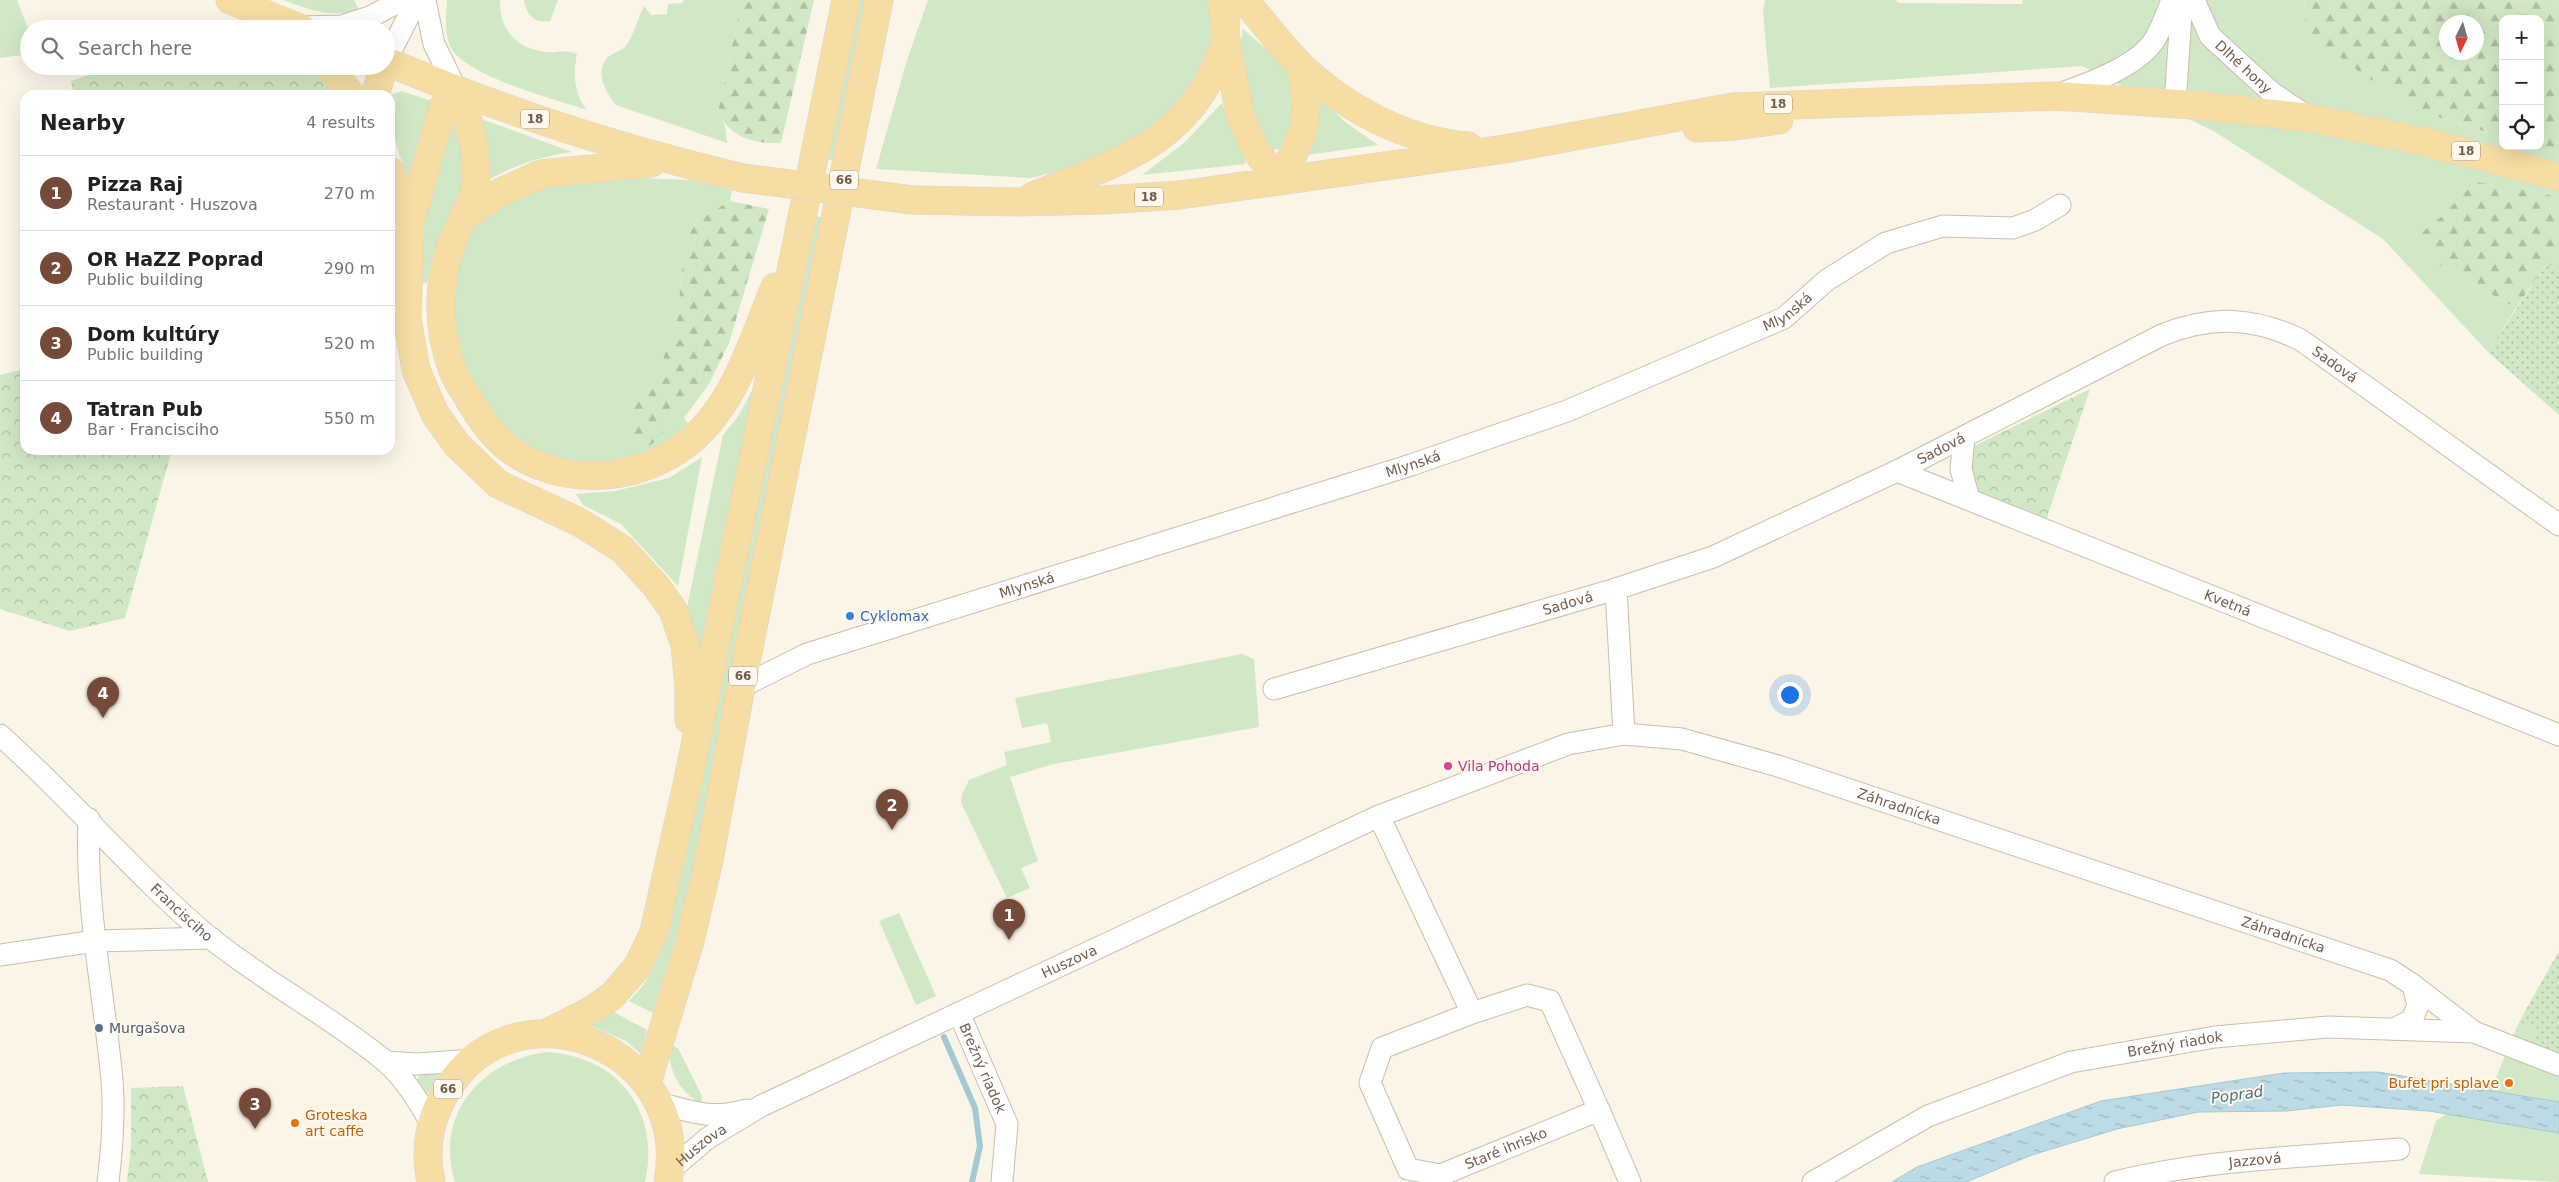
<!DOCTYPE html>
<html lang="en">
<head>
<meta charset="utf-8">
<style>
  body { margin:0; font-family:"DejaVu Sans",sans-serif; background:#f2f2f2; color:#202124 }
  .controls { position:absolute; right:15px; top:15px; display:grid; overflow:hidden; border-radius:10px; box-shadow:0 5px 20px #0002 }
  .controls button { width:45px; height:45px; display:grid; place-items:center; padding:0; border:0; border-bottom:1px solid #e0e0e0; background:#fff; color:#202124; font:25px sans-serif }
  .compass { position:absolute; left:2439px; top:15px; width:45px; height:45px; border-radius:50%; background:#fff; box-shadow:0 5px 20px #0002; rotate:185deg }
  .you { position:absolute; left:1789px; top:694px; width:18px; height:18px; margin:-12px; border:4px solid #fff; border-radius:50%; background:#1a73e8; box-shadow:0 0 0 8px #1a73e833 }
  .badge { display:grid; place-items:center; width:32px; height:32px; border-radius:50%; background:#754a39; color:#fff; font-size:16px; font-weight:700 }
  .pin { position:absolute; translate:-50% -41px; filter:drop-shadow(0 1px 2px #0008) }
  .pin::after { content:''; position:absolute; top:26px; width:18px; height:15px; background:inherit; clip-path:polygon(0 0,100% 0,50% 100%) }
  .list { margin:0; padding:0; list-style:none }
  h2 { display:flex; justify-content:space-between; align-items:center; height:65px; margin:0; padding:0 20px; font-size:21px }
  h2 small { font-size:16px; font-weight:400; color:#757577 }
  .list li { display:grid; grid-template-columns:32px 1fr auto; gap:15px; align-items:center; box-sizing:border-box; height:75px; padding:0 20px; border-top:1px solid #e0e0e0 }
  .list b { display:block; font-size:19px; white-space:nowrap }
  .list p { margin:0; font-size:16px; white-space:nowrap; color:#757577 }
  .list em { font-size:16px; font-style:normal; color:#757577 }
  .icon { flex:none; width:28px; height:28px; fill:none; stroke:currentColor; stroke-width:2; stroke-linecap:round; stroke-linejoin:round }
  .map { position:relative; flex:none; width:2559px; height:1182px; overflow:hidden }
  .search { position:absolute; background:#fff; box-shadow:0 5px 20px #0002; left:20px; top:20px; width:375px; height:55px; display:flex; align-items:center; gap:12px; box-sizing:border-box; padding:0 18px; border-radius:28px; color:#757577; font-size:19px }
  .panel { position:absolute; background:#fff; box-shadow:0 5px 20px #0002; left:20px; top:90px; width:375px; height:365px; border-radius:15px }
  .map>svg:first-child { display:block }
  .grass { fill:#d1e8c6 }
  .forest { fill:url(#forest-firs); fill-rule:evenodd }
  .park { fill:url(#park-crowns) }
  .garden { fill:url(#garden-dots) }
  .water { fill:url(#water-ripples); stroke:#a3c9d5 }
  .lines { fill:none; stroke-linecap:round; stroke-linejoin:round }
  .stream { stroke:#a3c9d5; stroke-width:6 }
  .street-casing { stroke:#ccbdad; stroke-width:23 }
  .primary-casing { stroke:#dbd5d1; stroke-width:29 }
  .street { stroke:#fff; stroke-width:21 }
  .primary { stroke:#f5dda3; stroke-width:28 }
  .primary-bridge-casing { stroke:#dbd5d1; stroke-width:29; stroke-linecap:butt }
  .primary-bridge { stroke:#f5dda3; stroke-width:28 }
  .shop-dot { fill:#3f7fe0; stroke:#fef8ed; stroke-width:2 }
  .hotel-dot { fill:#d1479c; stroke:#fef8ed; stroke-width:2 }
  .service-dot { fill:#5c6f8a; stroke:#fef8ed; stroke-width:2 }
  .food-dot { fill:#e8710a; stroke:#fef8ed; stroke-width:2 }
  .labels { text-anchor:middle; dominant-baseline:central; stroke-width:4; stroke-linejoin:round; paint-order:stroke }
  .shield { fill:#fef8ed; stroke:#9d8c7d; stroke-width:1 }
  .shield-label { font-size:12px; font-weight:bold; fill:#735d4d }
  .street-label { font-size:14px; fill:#735d4d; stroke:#fef8ed }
  .shop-label { font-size:14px; fill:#366cbe; stroke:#fef8ed; text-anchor:start }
  .hotel-label { font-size:14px; fill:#b23c85; stroke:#fef8ed; text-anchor:start }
  .service-label { font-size:14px; fill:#4e5e75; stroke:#fef8ed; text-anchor:start }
  .food-label { font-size:14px; fill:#c56008; stroke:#fef8ed; text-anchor:end }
  .water-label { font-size:15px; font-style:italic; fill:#477685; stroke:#fef8ed }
</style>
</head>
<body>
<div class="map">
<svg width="2559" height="1182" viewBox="0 0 2559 1182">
  <defs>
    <pattern id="forest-firs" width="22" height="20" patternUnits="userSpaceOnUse" patternTransform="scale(1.25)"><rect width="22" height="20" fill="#d1e8c6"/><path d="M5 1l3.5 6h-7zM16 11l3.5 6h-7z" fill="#aebfa3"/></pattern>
    <pattern id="park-crowns" width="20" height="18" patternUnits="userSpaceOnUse" patternTransform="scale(1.25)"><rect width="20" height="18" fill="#d1e8c6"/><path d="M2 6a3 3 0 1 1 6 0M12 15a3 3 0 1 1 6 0" fill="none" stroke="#aebfa3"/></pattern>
    <pattern id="garden-dots" width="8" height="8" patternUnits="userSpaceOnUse" patternTransform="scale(1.25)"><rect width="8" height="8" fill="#d1e8c6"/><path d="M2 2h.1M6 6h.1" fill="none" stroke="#aebfa3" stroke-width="1.8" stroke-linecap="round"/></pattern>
    <pattern id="water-ripples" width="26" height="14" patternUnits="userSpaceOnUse" patternTransform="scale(1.25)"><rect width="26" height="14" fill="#bcdbe4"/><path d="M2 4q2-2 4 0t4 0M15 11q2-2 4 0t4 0" fill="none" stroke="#9db5bb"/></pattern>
  </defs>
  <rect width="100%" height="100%" fill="#fbf5e7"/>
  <path class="grass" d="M 0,0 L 17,0 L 29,31 L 29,54 L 0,58 Z
    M 283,0 L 354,0 L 359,10 C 332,18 309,10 283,0 Z
    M 447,0 L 500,0 C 499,30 517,49 546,52 C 558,53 566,49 577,54 C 573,74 574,94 587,110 C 556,100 462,75 450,46 C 444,32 446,14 447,0 Z
    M 524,0 L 558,0 L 550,21 C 534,24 526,14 524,0 Z
    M 684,0 L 742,0 L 718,112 L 725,126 L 727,143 L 616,105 C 606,93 595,74 606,59 C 611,53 621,51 626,46 C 634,35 638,18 644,6 L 651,15 L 667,14 L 668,4 L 682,3 Z
    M 856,0 L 868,0 L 836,161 L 824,159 Z
    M 928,0 L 1209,0 L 1212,29 L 1210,64 L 1160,125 L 1078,167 L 1030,178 L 876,169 L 907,60 Z
    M 1765,0 L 1896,0 L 1898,3 L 2022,4 L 2023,0 L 2304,0 L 2306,30 L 2431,115 L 2503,137 L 2503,146 L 2534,146 L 2559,153 L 2559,198 L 2531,190 L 2442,216 L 2419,236 L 2436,263 L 2516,308 L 2488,352 L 2383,239 L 2215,132 L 2082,66 L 1770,88 L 1763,13 Z
    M 1243,29 L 1284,64 L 1296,88 L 1287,148 L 1267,151 L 1256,136 L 1239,51 Z
    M 402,91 L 432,101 L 409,184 L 390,125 L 390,95 Z
    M 1316,94 L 1344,121 L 1378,145 L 1307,155 Z
    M 1222,103 L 1246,164 L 1142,175 L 1184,143 Z
    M 452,115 L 459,129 L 467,174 L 433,255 L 427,283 L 421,283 L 425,216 Z
    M 479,118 L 572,152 C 539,157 518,164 488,180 Z
    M 611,177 L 694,180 L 732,190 L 730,201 L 697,221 L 685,242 L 677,320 L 658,373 L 634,407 L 661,438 L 674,406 L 709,384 L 684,418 L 690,426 C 600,503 485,455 459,343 C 453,313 451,282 462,254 C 467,240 475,221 486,212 C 491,207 551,180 558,178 C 574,175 594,177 611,177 Z
    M 814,216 L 824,218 L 687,903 L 653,1013 L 629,1001 C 648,983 657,962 666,938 Z
    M 756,384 L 699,671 L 686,612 L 723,435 L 737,418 Z
    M 702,457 L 678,586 L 621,524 L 583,505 L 576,494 L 615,491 L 669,478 Z
    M 1242,654 L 1254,659 L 1259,727 L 1054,764 L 1010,777 L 1038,861 L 1021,868 L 1030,888 L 1007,898 L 961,803 L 962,794 L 969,780 L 1007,765 L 1004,752 L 1051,742 L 1047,723 L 1022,728 L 1015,698 Z
    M 899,913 L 936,996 L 916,1005 L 879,921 Z
    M 614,1012 L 647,1030 L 641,1054 L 626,1041 L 589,1025 Z
    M 2519,1022 L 2540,1031 L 2559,1057 L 2559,1182 L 2419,1174 L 2436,1121 L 2495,1080 Z
    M 669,1044 L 678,1048 L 702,1096 L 701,1104 C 678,1090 668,1070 669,1044 Z
    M 546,1052 C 618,1056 661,1111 645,1182 L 455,1182 C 434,1115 481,1061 546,1052 Z
    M 444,1067 L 426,1096 L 416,1082 L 423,1069 Z"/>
  <path class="forest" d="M 742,0 L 814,0 L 781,143 C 755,144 730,138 718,112 Z
    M 2304,0 L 2559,0 L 2559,153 L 2534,146 L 2540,146 L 2540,19 L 2503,19 L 2503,137 L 2431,115 L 2362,74 L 2306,30 ZM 2476,22 L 2476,52 L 2446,52 L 2446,22 Z
    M 2475,182 L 2531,190 L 2559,198 L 2559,269 L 2546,264 L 2516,308 L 2436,263 L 2418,236 L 2442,216 Z
    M 730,201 L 769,209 L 729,343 L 709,384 L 674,406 L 661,438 L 639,452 L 629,443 L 634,407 L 658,373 L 677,320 L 685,242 L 697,221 Z"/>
  <path class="park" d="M 114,66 L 314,66 L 332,95 L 74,95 L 71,81 Z
    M 25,369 L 25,450 L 172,450 L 125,618 L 70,631 L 0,609 L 0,375 Z
    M 2090,389 L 2046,520 L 1982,498 L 1969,475 L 1972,447 Z
    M 183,1086 L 208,1182 L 127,1182 L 131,1146 L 131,1088 Z"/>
  <path class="garden" d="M 2546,264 L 2559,269 L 2559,415 L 2488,352 Z
    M 2559,951 L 2559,1057 L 2532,1047 L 2539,1031 L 2519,1022 Z"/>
  <path class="water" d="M 2378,1072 L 2559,1102 L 2559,1133 L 2429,1111 L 2342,1105 L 2286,1111 L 2198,1112 L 2117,1129 L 2032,1155 L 1966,1182 L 1892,1182 L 1917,1167 L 2101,1101 L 2284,1073 Z"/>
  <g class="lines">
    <path class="stream" d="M 944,1037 L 975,1108 L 980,1146 L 972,1182"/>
    <defs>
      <g id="street">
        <path d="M 425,0 L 434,44 L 457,91"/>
        <path id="s1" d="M 2194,0 L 2210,36 L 2271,92 L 2308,117"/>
        <path d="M 297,27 L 342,26 L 370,17 L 402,0"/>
        <path d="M 386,60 L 417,0"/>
        <path d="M 2059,94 C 2088,84 2139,66 2155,39 C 2162,27 2167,13 2172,0"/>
        <path d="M 2175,104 L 2182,0"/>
        <path d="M 1964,438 L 1961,469 L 1969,499"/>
        <path id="s2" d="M 1897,471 L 2559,735"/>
        <path d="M 1616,589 L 1624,734"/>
        <path id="s3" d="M 741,687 L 807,654 L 1411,465 L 1567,411 L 1784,318 L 1827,280 L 1886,243 L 1943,226 L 2013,228 L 2035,220 L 2060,205"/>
        <path id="s4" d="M 1274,689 L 1616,589 L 1713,557 L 1897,471 L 2162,335 C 2211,315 2254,317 2301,340 L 2559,525"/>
        <path id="s5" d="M 0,735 C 72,799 135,875 209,937 C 265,982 330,1016 385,1061 C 405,1078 419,1102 432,1125"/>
        <path id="s6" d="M 1379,816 L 1472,1013 L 1382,1048 L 1370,1083 L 1408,1169 L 1441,1175 L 1599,1110 L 1550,1001 L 1527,995 L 1472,1013"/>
        <path d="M 89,819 C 85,906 104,993 112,1080 C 115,1113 112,1149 108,1182"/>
        <path d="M 0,955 L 95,941 L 211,938"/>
        <path id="s7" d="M 959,1013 L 1007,1124 L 1002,1182"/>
        <path d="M 2394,1029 L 2412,1020 L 2418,1005 L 2413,985"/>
        <path d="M 386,1062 L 417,1064 L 475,1060"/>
        <path d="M 659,1103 C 693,1112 710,1120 746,1110"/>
        <path d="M 1599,1110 L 1630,1182"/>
        <path id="s8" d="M 670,1170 L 708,1138 L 761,1106 L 1379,816 L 1568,744 L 1624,734 L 1682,739 L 1778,766 L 2390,970 L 2413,985 L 2474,1032"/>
        <path id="s9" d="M 1813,1182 L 1928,1116 L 2071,1062 L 2215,1037 L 2328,1027 L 2474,1032 L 2559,1065"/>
        <path id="s10" d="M 2115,1182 C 2207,1159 2304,1157 2399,1149"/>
      </g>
      <path id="primary" d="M 230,0 L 302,29
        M 1221,0 L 1225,19 L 1226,40 L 1240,114 L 1255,149 L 1278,181
        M 1244,0 C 1263,21 1280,45 1299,64 C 1344,108 1406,141 1468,146
        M 386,61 C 502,111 620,149 743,178
        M 329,66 L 351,95
        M 457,91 C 469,119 478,149 476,180 C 475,200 463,216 456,233 C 437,277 436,326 453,371 C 456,379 461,387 466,394 C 476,412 491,435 508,448 C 561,488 638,483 689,442 C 735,405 753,339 775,287
        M 457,91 L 443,107 L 410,223 L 407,319 L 416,370 L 435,414 L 457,445 L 498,484 L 579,522 L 622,549 L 656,586 L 673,610 L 685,645 L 689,687 L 689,720
        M 375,95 L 384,66
        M 1697,128 L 1735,126 L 1779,120
        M 390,171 L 410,223
        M 1278,181 C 1304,138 1314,114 1299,64
        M 1033,196 C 1123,160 1194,142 1226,40
        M 912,200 L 1018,202 L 1103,200 L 1180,195 L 1505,149 L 1733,107 L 2056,96 L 2194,105 L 2310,118 L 2430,143 L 2559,177
        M 467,215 L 501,192 L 541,174 L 651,163
        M 545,1034 L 594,1009 L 613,995 L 638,966 L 654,932 L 688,780 L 846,0
        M 647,1083 L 690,941 L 709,860 L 741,687 L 879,0
        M 431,1182 C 425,1155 428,1126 441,1101 C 502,975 694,1040 668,1182"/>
    </defs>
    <use href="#street" class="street-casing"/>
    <use href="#primary" class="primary-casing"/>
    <use href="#street" class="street"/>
    <use href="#primary" class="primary"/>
    <defs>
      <path id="primary-bridge" d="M 743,178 L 912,200"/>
    </defs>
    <use href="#primary-bridge" class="primary-bridge-casing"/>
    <use href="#primary-bridge" class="primary-bridge"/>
  </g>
  <circle class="shop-dot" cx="850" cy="616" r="5"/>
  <circle class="hotel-dot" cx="1448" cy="766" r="5"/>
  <circle class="service-dot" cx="99" cy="1028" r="5"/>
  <g class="food-dot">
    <circle cx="2509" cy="1083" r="5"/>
    <circle cx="295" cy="1123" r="5"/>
  </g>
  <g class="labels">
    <g class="shield">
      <rect x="1764" y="94.5" width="28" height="19" rx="4"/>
      <rect x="521" y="109.5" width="28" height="19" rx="4"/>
      <rect x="2452" y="141.5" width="28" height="19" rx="4"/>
      <rect x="830" y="170.5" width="28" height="19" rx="4"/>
      <rect x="1135" y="187.5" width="28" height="19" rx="4"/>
      <rect x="729" y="666.5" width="28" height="19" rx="4"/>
      <rect x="434" y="1079.5" width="28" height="19" rx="4"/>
    </g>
    <g class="shield-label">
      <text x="1778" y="104">18</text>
      <text x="535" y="119">18</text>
      <text x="2466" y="151">18</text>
      <text x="844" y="180">66</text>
      <text x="1149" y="197">18</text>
      <text x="743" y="676">66</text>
      <text x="448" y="1089">66</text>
    </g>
    <g class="street-label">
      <text stroke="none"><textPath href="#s1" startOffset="85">Dlhé hony</textPath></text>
      <text stroke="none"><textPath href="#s3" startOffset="1114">Mlynská</textPath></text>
      <text stroke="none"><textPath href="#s4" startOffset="1145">Sadová</textPath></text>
      <text stroke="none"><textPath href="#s4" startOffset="711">Sadová</textPath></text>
      <text stroke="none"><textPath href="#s3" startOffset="709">Mlynská</textPath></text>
      <text stroke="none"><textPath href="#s3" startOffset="304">Mlynská</textPath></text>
      <text stroke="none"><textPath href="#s4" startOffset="306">Sadová</textPath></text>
      <text stroke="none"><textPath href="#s2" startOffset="356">Kvetná</textPath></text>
      <text stroke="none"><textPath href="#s8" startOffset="1339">Záhradnícka</textPath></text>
      <text stroke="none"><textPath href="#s5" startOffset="254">Francisciho</textPath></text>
      <text stroke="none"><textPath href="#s8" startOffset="1744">Záhradnícka</textPath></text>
      <text stroke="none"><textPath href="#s8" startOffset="452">Huszova</textPath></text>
      <text stroke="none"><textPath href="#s9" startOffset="391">Brežný riadok</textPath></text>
      <text stroke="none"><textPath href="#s7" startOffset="60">Brežný riadok</textPath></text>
      <text stroke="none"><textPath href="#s8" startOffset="40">Huszova</textPath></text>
      <text stroke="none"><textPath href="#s6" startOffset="549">Staré ihrisko</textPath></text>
      <text stroke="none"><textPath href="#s10" startOffset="142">Jazzová</textPath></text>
    </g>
    <g class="shop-label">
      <text x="860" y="616">Cyklomax</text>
    </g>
    <g class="hotel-label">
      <text x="1458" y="766">Vila Pohoda</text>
    </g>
    <g class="service-label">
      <text x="109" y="1028">Murgašova</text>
    </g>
    <g class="food-label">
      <text x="2499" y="1083">Bufet pri splave</text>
      <text x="305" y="1115" text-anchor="start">Groteska<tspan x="305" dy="16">art caffe</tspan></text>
    </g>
    <g class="water-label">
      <text transform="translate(2237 1095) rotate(-8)">Poprad</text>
    </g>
  </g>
</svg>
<div class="controls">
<button>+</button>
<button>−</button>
<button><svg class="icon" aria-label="locate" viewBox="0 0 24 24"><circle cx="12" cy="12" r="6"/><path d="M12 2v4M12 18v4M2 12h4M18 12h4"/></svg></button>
</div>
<svg class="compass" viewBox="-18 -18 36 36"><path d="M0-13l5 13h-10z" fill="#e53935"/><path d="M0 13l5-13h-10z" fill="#757577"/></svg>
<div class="you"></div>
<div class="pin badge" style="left:1009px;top:940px">1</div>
<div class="pin badge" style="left:892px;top:830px">2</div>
<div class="pin badge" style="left:255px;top:1129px">3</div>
<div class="pin badge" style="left:103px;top:718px">4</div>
<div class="search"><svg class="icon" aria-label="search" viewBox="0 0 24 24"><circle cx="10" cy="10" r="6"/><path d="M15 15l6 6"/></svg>Search here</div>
<section class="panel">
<h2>Nearby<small>4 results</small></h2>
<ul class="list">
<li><span class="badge">1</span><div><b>Pizza Raj</b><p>Restaurant · Huszova</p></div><em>270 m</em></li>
<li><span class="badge">2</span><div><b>OR HaZZ Poprad</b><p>Public building</p></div><em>290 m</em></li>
<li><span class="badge">3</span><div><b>Dom kultúry</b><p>Public building</p></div><em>520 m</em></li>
<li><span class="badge">4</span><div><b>Tatran Pub</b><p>Bar · Francisciho</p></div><em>550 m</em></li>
</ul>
</section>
</div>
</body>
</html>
